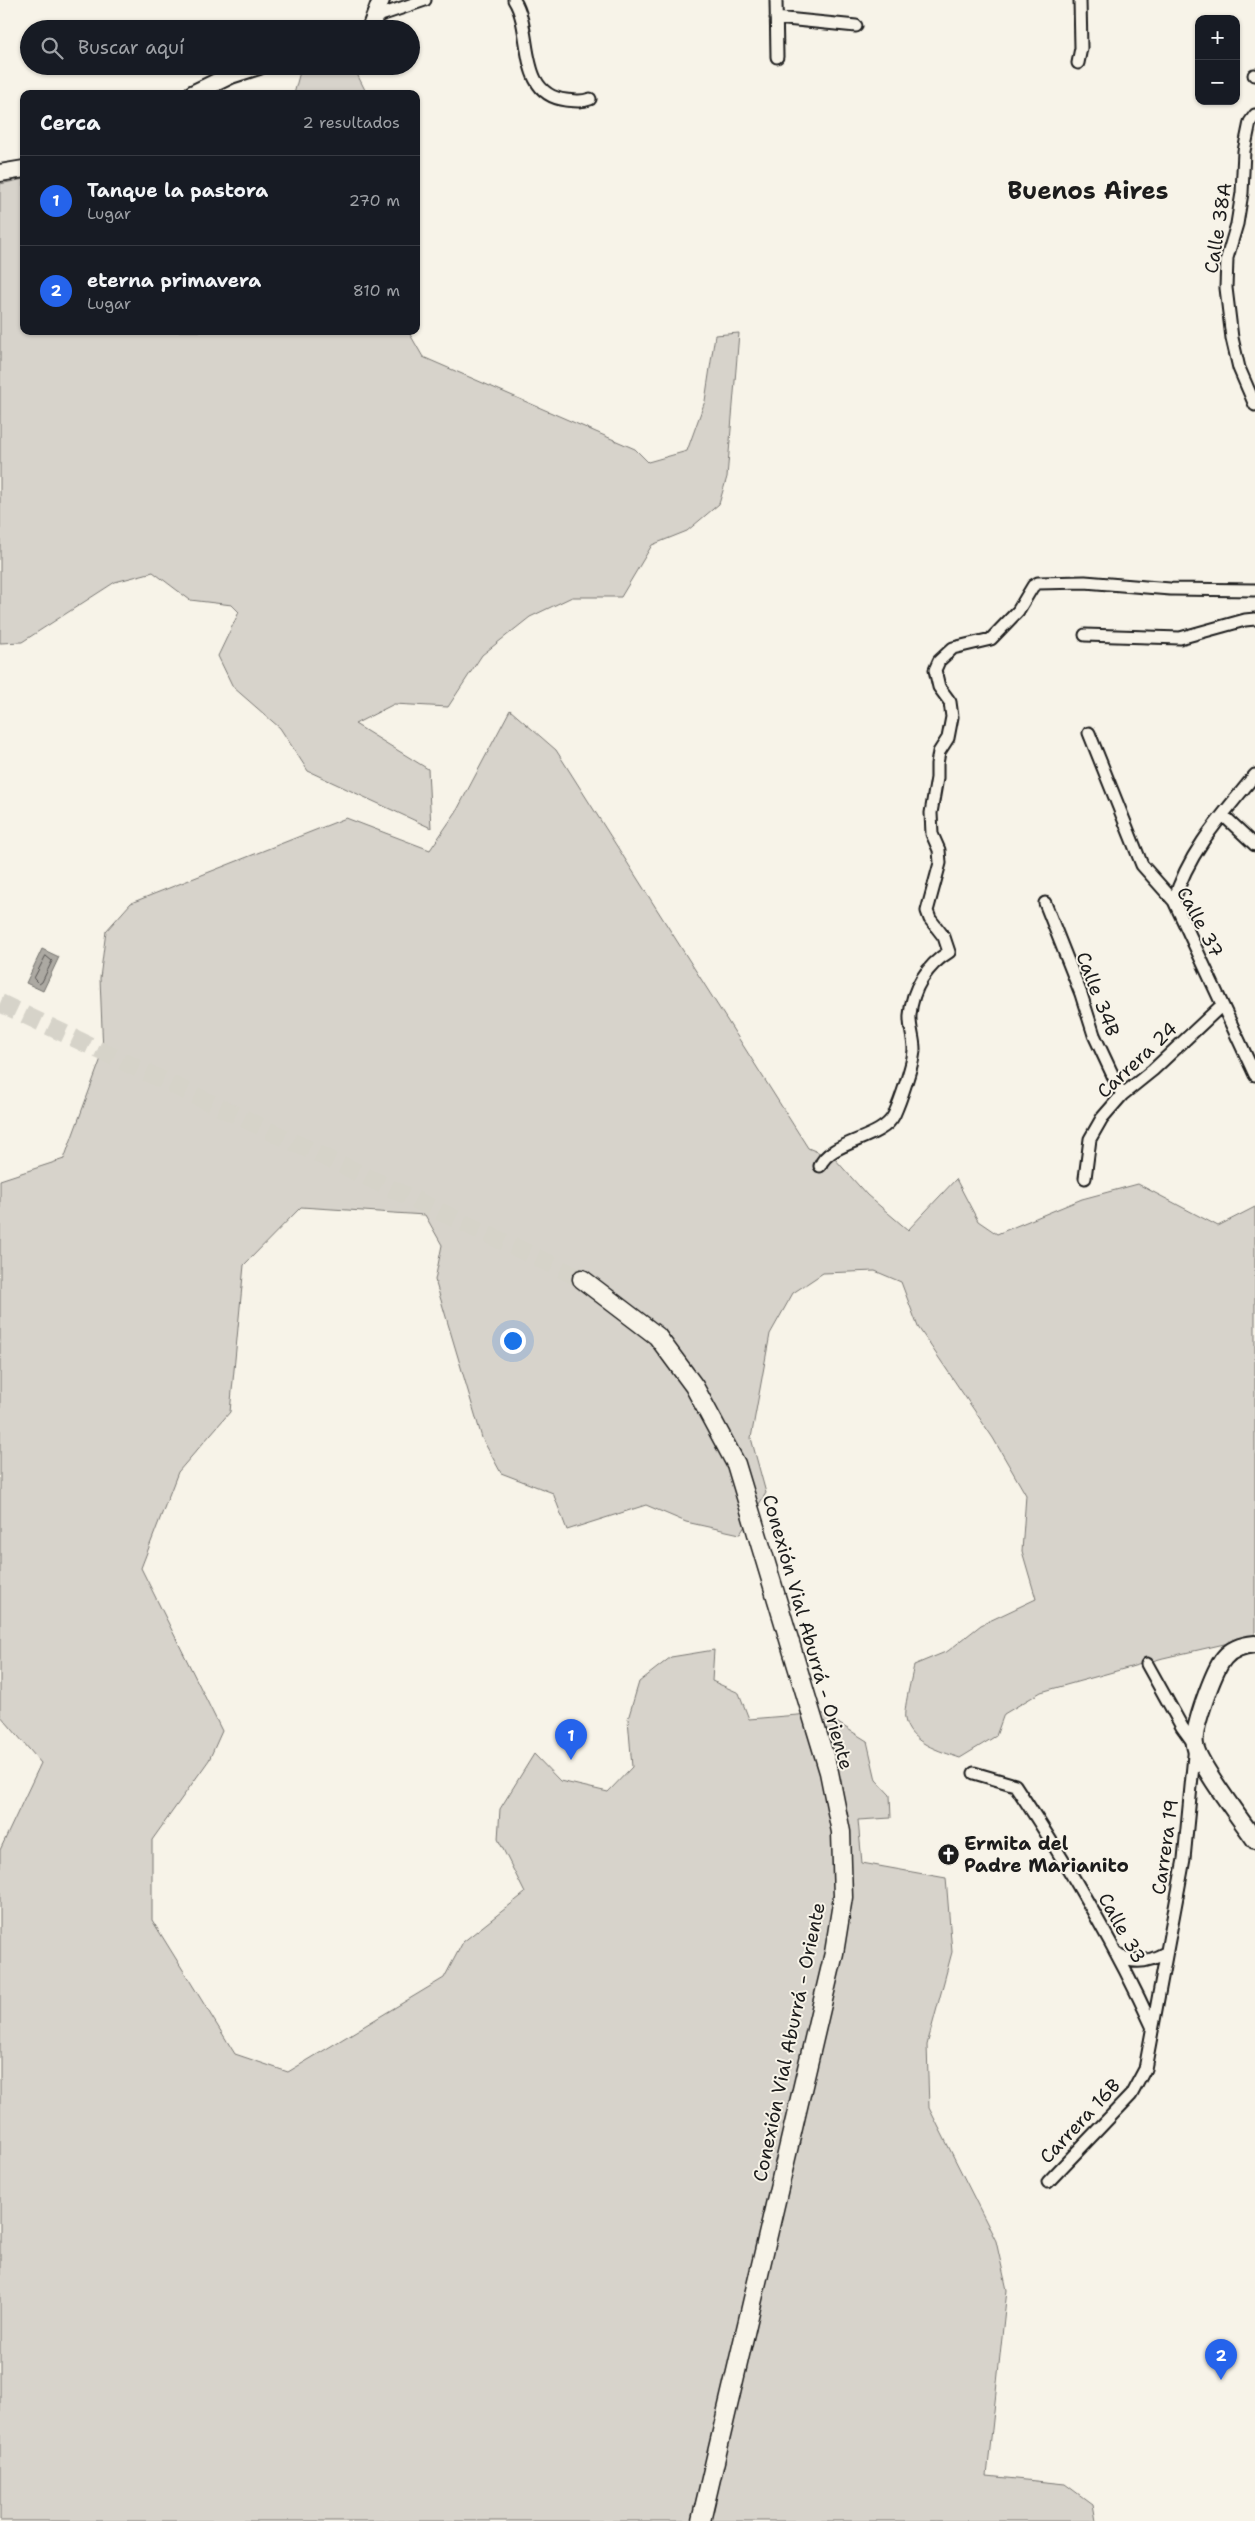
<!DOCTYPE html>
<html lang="es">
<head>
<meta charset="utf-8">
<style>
  body { margin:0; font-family:"Shantell Sans",sans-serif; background:#20242c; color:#f1f3f6 }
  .controls { position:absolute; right:15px; top:15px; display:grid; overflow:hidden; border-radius:10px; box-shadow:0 1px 4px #0004 }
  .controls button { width:45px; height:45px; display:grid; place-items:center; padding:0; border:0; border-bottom:1px solid #363941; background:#171b24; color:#f1f3f6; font:25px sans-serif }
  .you { position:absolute; left:512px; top:1340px; width:18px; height:18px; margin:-12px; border:4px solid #fff; border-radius:50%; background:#1a73e8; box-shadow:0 0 0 8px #1a73e833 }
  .badge { display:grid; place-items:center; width:32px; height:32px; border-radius:50%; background:#2563eb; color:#fff; font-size:16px; font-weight:700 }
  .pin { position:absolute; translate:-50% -41px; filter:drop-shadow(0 1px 2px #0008) }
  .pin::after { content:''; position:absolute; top:26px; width:18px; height:15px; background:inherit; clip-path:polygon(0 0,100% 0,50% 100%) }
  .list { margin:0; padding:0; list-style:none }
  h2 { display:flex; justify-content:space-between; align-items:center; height:65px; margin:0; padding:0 20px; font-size:21px }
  h2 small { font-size:16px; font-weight:400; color:#9ea1a6 }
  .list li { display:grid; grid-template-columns:32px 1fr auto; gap:15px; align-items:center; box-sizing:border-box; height:90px; padding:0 20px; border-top:1px solid #363941 }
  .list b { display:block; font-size:19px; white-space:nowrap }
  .list p { margin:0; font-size:16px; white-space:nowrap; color:#9ea1a6 }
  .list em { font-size:16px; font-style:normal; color:#9ea1a6 }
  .icon { flex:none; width:28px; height:28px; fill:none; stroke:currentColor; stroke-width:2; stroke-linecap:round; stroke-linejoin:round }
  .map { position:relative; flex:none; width:1255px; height:2521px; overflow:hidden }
  .search { position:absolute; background:#171b24; box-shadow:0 1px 4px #0004; left:20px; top:20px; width:400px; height:55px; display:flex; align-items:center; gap:12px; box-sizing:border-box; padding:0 18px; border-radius:28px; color:#9ea1a6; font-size:19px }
  .panel { position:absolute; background:#171b24; box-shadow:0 1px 4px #0004; left:20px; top:90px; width:400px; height:245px; border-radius:10px }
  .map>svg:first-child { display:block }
  .green { fill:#d7d3cb; stroke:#7a7874 }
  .water { fill:#aca9a2; stroke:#72716c }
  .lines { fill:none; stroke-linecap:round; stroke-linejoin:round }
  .shore { stroke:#565452; stroke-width:1 }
  .primary-tunnel { stroke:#d6d3c9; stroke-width:18; stroke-dasharray:18 9; stroke-linecap:butt }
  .street-casing { stroke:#1c1c1c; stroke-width:15 }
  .secondary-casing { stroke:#1c1c1c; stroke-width:20 }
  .primary-casing { stroke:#1c1c1c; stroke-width:21 }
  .street { stroke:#f7f3e8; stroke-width:11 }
  .secondary { stroke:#f7f3e8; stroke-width:16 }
  .primary { stroke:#f7f3e8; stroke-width:18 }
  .labels { text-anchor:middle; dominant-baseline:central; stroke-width:4; stroke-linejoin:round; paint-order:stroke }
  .street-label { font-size:19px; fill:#1c1c1c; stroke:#f7f3e8 }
  .poi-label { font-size:19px; font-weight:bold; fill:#1c1c1c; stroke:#f7f3e8; text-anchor:start }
  .district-label { font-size:24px; font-weight:bold; fill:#1c1c1c; stroke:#f7f3e8 }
</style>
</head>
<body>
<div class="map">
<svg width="1255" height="2521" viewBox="0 0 1255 2521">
  <rect width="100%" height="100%" fill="#f7f3e8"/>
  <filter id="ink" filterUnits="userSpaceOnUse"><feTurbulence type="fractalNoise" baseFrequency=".02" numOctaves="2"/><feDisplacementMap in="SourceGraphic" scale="10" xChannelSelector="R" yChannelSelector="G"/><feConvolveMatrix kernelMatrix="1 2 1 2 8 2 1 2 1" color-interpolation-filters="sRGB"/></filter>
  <g filter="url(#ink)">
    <path class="green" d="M 301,68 L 355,70 L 367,94 L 294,94 Z
      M 24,179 L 24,331 L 408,331 L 423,357 L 635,449 L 648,462 L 687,451 L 705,401 L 715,335 L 739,333 L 727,477 L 719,504 L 687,531 L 652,545 L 621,597 L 572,597 L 530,617 L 482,655 L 448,707 L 394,704 L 355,724 L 428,769 L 431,828 L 308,771 L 280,728 L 233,687 L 218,656 L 239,612 L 232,605 L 190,600 L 153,572 L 115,582 L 22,642 L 0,643 L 0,184 Z
      M 510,710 L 556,750 L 808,1148 L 835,1159 L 867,1195 L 908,1230 L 956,1179 L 978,1221 L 997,1234 L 1082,1199 L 1138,1184 L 1218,1226 L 1255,1207 L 1255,1637 L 1163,1658 L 1041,1692 L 1004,1714 L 996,1736 L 960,1758 C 940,1751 909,1743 905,1719 C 903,1711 912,1676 914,1665 L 948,1651 L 981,1625 L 1036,1599 L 1022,1551 L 1026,1495 L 993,1438 L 918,1327 L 901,1282 L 875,1271 L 823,1273 L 793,1293 L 770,1334 L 751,1438 L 766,1493 L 740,1534 L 686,1522 L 646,1505 L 567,1530 L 553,1493 L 501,1473 L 482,1438 L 435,1280 L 442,1245 L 425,1215 L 301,1207 L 244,1265 L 230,1412 L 178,1472 L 141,1568 L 222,1731 L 209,1760 L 152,1840 L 152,1920 L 235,2054 L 288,2072 L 444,1978 L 463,1942 L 525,1893 L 498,1839 L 500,1809 L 534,1754 L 560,1781 L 608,1792 L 632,1767 L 628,1719 L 639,1682 L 671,1657 L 714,1650 L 712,1681 L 739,1693 L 749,1719 L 822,1713 L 867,1741 L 876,1780 L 890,1795 L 891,1818 L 858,1820 L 862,1863 L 946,1878 L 952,1952 L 927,2045 L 929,2108 L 996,2241 L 1007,2290 L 987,2476 L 1065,2484 L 1092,2504 L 1095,2521 L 0,2521 L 0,1850 L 41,1763 L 0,1715 L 0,1180 L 64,1159 L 103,1053 L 100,978 L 106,931 L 131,903 L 346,818 L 430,850 L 456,812 Z"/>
    <path class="water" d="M 42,949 L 59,957 L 43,991 L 26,983 Z"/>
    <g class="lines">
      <path class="shore" d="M 46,956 L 52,961 L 42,982 L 39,984 L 34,979 Z"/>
      <path class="primary-tunnel" d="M 0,1003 L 582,1279"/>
      <defs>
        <path id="street" d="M 514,0 C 534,31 516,94 566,100 C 575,101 581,102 590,99
          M 776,0 L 777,57
          M 375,17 L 425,0
          M 776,18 L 856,26
          M 1078,63 L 1081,48 L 1080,0
          M 1254,75 L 1255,75
          M 1255,115 L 1250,122 L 1244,151 L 1242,193 L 1237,224 L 1227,258 L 1226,288 L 1232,338 L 1239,368 L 1255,405
          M 1085,635 L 1180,638 L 1245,620 L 1255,619
          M 1089,733 L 1142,865 L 1174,901 L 1255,1075
          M 1223,815 L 1255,845
          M 1174,901 C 1188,852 1223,814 1255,775
          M 1045,903 L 1081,994 L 1094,1035 L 1122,1095
          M 820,1166 C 829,1141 882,1140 894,1115 C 900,1102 914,1062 914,1049 C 914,1038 909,1026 910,1015 C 912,989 927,965 949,952 L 944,937 L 930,919 L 927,911 L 940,863 L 939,850 L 932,834 L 931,813 L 937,778 L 937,764 L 939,752 L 948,738 L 952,717 L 950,702 L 939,687 L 935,670 L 939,661 L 953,648 L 991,639 L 1018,611 L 1033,586 L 1038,583 L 1085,582 L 1170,589 L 1255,590
          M 1085,1178 L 1090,1139 L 1102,1118 L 1122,1095 L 1153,1070 L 1222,1005
          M 974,1773 L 1015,1785 C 1066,1862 1114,1942 1152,2026
          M 1117,1953 C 1132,1966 1149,1962 1165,1953
          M 1048,2182 L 1131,2095 L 1145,2069 L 1184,1859 L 1195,1745 L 1182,1727 L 1147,1664"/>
        <path id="secondary" d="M 370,29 L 381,0
          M 192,94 L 231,75 L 259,66
          M 0,173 L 24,169
          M 1255,1644 C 1243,1645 1232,1648 1224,1658 C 1214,1670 1192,1729 1195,1745 C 1198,1764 1242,1821 1255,1840"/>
        <path id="primary" d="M 582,1279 L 657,1336 L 694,1386 L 736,1464 L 829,1772 L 841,1832 L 843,1897 L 834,1953 L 701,2521"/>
      </defs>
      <use href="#street" class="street-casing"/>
      <use href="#secondary" class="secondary-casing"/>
      <use href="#primary" class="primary-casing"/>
      <use href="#street" class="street"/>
      <use href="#secondary" class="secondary"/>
      <use href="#primary" class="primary"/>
    </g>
  </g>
  <defs>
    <symbol id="church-disc" viewBox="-11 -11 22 22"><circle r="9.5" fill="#1c1c1c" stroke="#f7f3e8"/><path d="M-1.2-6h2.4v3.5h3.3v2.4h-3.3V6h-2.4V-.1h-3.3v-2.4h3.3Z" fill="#fff"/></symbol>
  </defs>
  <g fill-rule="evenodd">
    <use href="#church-disc" x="936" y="1842" width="25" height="25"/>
  </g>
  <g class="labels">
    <g class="street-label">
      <text transform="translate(1218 228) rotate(-81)">Calle 38A</text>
      <text transform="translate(1200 922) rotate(62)">Calle 37</text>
      <text transform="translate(1098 994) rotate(69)">Calle 34B</text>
      <text transform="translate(1137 1060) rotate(-43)">Carrera 24</text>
      <text transform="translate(808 1632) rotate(74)">Conexión Vial Aburrá - Oriente</text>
      <text transform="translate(1165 1847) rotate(-82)">Carrera 19</text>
      <text transform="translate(1122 1928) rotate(61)">Calle 33</text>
      <text transform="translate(789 2042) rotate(-78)">Conexión Vial Aburrá - Oriente</text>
      <text transform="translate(1080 2121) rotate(-47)">Carrera 16B</text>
    </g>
    <g class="poi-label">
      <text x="964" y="1843">Ermita del<tspan x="964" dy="22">Padre Marianito</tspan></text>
    </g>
    <g class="district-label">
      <text x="1088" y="191">Buenos Aires</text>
    </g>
  </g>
</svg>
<div class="controls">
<button>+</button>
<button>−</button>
</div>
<div class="you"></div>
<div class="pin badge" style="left:571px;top:1760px">1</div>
<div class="pin badge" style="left:1221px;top:2380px">2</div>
<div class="search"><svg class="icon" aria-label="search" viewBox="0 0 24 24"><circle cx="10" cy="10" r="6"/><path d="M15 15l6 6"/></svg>Buscar aquí</div>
<section class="panel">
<h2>Cerca<small>2 resultados</small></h2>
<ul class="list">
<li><span class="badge">1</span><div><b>Tanque la pastora</b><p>Lugar</p></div><em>270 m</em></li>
<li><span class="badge">2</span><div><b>eterna primavera</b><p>Lugar</p></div><em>810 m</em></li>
</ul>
</section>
</div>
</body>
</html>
